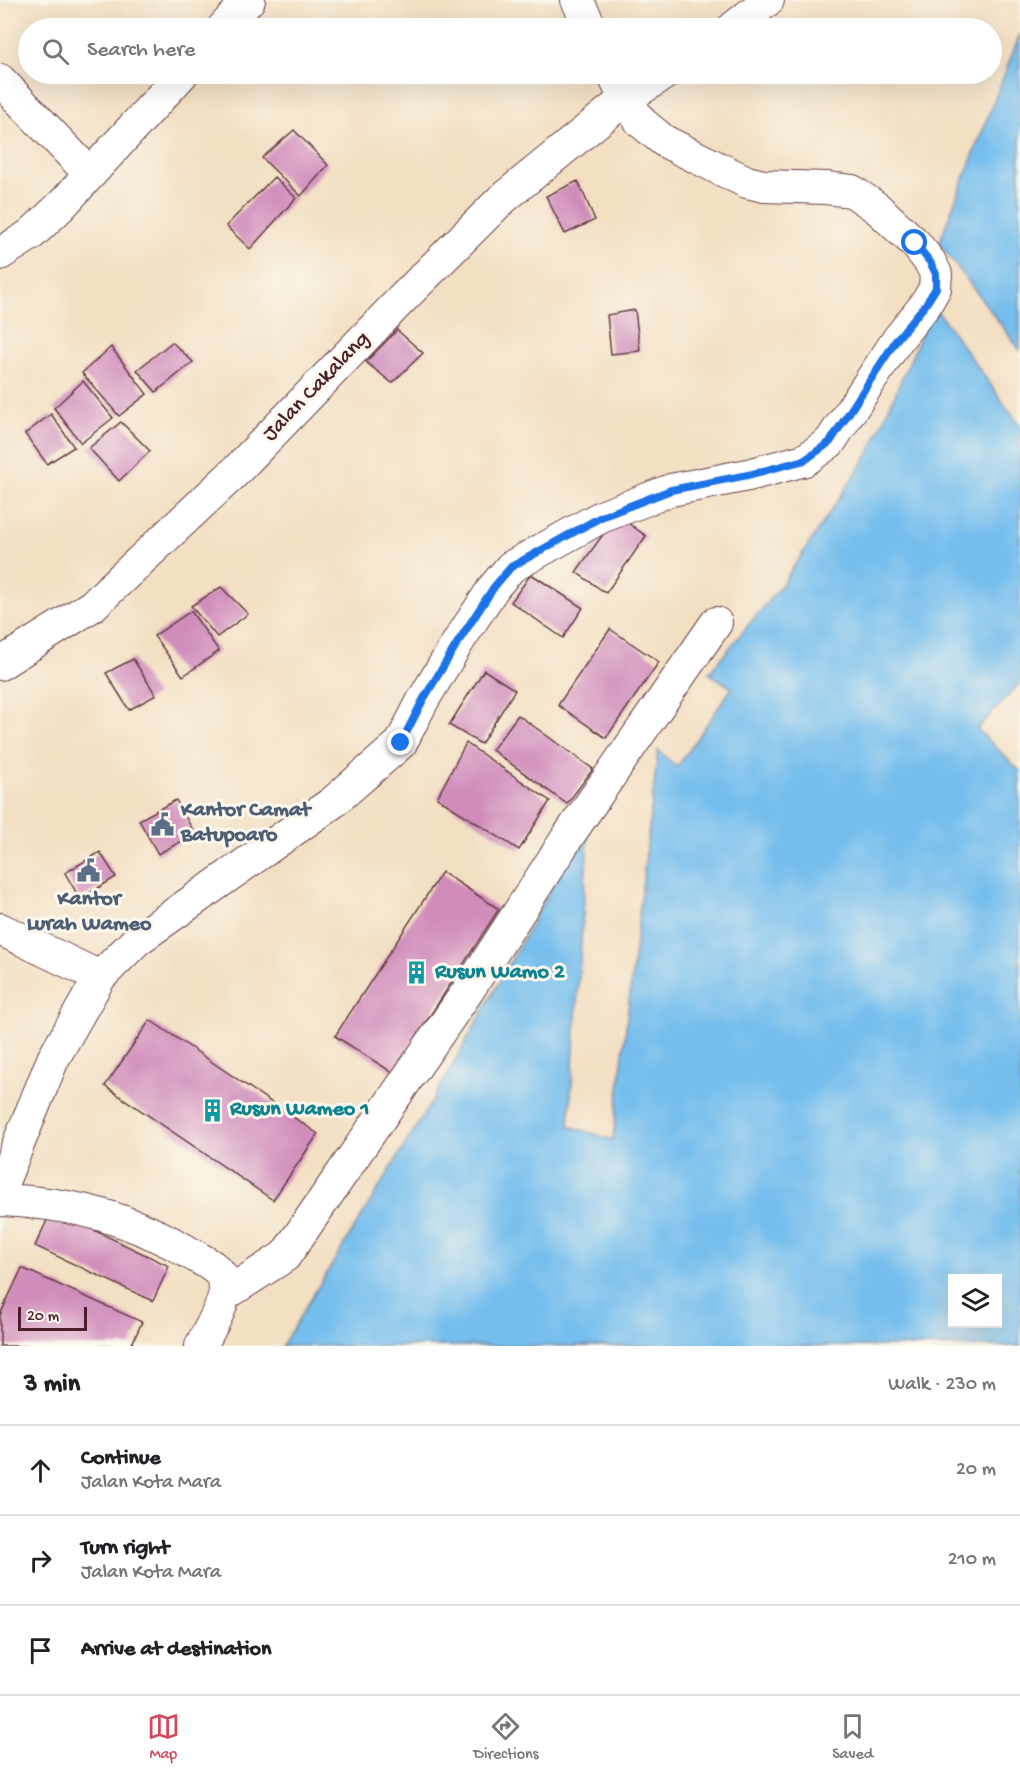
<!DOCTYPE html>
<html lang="en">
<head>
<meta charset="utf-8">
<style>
  body { margin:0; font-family:"Gochi Hand",sans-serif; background:#f2f2f2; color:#202124 }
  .controls { position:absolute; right:18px; bottom:18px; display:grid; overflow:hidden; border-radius:0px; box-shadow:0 6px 24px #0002 }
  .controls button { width:54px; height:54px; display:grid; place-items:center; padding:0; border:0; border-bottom:2px solid #e0e0e0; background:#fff; color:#202124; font:30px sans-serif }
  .scale { position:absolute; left:18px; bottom:15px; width:69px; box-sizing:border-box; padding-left:6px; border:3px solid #4a1f2b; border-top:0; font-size:16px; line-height:21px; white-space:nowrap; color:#4a1f2b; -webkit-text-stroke:4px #fbf7ec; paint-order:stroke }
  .stop { position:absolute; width:18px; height:18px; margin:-14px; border:4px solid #1a73e8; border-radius:50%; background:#fff }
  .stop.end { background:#1a73e8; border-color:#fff; box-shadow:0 2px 6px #0008 }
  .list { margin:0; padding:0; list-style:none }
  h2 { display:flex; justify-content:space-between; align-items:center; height:78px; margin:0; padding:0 24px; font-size:26px }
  h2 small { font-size:20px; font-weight:400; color:#757577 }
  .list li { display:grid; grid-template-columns:39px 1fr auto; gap:18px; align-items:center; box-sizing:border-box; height:90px; padding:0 24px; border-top:2px solid #e0e0e0 }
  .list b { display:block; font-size:22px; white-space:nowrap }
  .list p { margin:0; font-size:20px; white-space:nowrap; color:#757577 }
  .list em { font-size:20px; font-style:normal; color:#757577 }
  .icon { flex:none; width:33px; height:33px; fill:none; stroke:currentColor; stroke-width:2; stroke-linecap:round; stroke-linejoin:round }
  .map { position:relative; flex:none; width:1020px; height:1346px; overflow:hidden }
  .search { position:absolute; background:#fff; box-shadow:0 6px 24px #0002; left:18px; right:18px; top:18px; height:66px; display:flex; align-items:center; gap:15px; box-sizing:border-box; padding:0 21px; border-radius:33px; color:#757577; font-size:22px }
  .sheet { height:348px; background:#fff }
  nav { display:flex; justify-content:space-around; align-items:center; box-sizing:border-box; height:84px; border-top:2px solid #e0e0e0; background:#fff; font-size:16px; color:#757577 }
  nav a { display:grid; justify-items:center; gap:3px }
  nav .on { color:#d1495b }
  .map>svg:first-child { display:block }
  .water { fill:#75beed; stroke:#606e8c; stroke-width:1.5; fill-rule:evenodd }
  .building { fill:#d08cbb }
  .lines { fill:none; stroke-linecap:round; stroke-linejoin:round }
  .minor-casing { stroke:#633c42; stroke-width:34 }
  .minor { stroke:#fff; stroke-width:32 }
  .route { stroke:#1a73e8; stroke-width:8 }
  .labels { text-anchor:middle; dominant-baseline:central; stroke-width:6; stroke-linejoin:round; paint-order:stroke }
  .street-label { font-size:22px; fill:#4a1f2b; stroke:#fbf7ec }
  .service-label { font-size:22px; font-weight:bold; fill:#4e5e75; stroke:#fbf7ec; text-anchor:start }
  .culture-label { font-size:22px; font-weight:bold; fill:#0d838f; stroke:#fbf7ec; text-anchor:start }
</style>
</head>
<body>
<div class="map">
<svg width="1020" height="1346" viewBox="0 0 1020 1346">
  <rect width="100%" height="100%" fill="#fbf7ec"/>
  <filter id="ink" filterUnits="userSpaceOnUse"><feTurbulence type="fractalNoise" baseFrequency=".0167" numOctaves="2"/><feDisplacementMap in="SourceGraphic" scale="12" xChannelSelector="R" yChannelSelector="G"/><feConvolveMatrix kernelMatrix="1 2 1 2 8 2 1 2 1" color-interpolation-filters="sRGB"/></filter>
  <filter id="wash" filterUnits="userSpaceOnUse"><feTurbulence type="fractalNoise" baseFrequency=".008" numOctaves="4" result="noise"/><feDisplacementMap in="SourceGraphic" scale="24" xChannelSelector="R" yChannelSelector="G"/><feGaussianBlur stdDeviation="1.35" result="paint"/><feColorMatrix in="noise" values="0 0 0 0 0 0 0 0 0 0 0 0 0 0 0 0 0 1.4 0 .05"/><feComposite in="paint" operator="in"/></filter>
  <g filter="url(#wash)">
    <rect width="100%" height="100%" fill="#f3dfc2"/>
    <path class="water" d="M 1020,34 L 1020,350 L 939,243 Z
      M 934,306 L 1020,426 L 1020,683 L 977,729 L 1020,771 L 1020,1346 L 282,1346 L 437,1093 L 589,821 L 569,1126 L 613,1140 L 658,750 L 677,767 L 732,688 L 709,673 L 783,583 L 868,455 ZM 952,1278 L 998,1278 L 998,1324 L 952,1324 Z"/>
    <g id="blocks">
      <path class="building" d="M 294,130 L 328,165 L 301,196 L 262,158 Z
        M 274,177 L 296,198 L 250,249 L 226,226 Z
        M 578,181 L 595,220 L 565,234 L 546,196 Z
        M 635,310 L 640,351 L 611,354 L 607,315 Z
        M 397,330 L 423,353 L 392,383 L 366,362 Z
        M 172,342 L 193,362 L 156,392 L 137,370 Z
        M 111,347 L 147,394 L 119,416 L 82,373 Z
        M 83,381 L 113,418 L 81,443 L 54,408 Z
        M 51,414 L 74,447 L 47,464 L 25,434 Z
        M 121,422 L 150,451 L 119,481 L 89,448 Z
        M 617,515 L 646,536 L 606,593 L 576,572 Z
        M 531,574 L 583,608 L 563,638 L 511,602 Z
        M 221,587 L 248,614 L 217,637 L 191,606 Z
        M 191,611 L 219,651 L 183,676 L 154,636 Z
        M 610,629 L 659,662 L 606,738 L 558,705 Z
        M 133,659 L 156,695 L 129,710 L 106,673 Z
        M 484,670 L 515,690 L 481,744 L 449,725 Z
        M 518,715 L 593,769 L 567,804 L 492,750 Z
        M 466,743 L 550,801 L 519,850 L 437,798 Z
        M 176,800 L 195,834 L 158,854 L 139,820 Z
        M 100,852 L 116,877 L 80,899 L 65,873 Z
        M 442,872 L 499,909 L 393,1073 L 335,1036 Z
        M 150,1020 L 318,1134 L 273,1200 L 105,1086 Z
        M 52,1210 L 169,1266 L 153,1301 L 35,1246 Z
        M 22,1268 L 142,1322 L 131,1346 L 0,1346 L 0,1315 Z"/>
    </g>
  </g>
  <g filter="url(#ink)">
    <use href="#blocks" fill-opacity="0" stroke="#633c42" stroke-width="1.5"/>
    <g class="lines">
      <defs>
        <path id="minor" d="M 577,0 L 591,28
          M 223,28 L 249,0
          M 733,28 L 768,0
          M 0,80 L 90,174
          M 0,254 L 30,235 L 61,206 L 182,74
          M 0,664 L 92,606 L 235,472 L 399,302 L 501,200 L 625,99 L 664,74
          M 0,929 L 100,977
          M 0,1189 L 53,1059 L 100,977 L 137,940 L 332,803 L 401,743 L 423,700 L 458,642 L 494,587 L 511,567 L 601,517 L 671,490 L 748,475 L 805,460 L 830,442 L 898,339 L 926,304 L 935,288 L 936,274 L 930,262 L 915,243 L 877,208 L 852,191 L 826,188 L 764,186 L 747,182 L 716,167 L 664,141 L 641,122 L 625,99 L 613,74
          M 0,1200 C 74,1203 132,1218 195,1256 C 205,1262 219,1268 223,1279 C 231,1296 209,1329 201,1346
          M 226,1294 L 285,1256 L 467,992 L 569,835 L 716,623"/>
      </defs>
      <use href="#minor" class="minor-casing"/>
      <use href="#minor" class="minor"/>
    </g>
  </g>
  <g class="lines" filter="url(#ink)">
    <path class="route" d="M 401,743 L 423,700 L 458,642 L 494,587 L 511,567 L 601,517 L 671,490 L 748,475 L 805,460 L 830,442 L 897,339 L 926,304 L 936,288 L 936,274 L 930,262 L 915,243"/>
  </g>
  <defs>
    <symbol id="civic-bare" viewBox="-9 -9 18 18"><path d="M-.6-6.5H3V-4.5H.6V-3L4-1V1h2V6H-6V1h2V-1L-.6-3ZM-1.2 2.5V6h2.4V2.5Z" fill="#5c6f8a" stroke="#fbf7ec" stroke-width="2.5" paint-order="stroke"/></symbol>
    <symbol id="building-bare" viewBox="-9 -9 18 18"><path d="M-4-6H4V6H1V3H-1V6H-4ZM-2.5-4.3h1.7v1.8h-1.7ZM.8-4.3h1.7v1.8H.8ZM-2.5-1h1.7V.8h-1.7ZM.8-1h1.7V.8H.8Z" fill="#0f9aa8" stroke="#fbf7ec" stroke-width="2.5" paint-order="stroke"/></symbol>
  </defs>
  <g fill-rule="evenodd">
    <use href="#civic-bare" x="146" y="808" width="33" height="33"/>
    <use href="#civic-bare" x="72" y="854" width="33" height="33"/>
    <use href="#building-bare" x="400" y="956" width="33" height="33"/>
    <use href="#building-bare" x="196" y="1094" width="33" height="33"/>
  </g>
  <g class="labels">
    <g class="street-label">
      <text transform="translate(317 387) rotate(-46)">Jalan Cakalang</text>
    </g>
    <g class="service-label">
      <text x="181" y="811">Kantor Camat<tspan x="181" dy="25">Batupoaro</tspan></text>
      <text x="89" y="900" text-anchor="middle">Kantor<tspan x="89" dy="25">Lurah Wameo</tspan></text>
    </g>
    <g class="culture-label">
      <text x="435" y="973">Rusun Wamo 2</text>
      <text x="230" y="1110">Rusun Wameo 1</text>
    </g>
  </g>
</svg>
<div class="controls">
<button><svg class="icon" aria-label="layers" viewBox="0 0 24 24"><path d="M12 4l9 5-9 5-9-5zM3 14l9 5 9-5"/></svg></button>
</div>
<div class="scale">20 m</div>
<div class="stop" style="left:915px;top:243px"></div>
<div class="stop end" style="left:401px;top:743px"></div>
<div class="search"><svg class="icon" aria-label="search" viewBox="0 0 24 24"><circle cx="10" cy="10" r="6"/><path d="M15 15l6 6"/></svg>Search here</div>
</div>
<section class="sheet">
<h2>3 min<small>Walk · 230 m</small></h2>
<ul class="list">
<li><svg class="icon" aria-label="ahead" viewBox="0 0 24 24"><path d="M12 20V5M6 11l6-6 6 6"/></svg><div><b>Continue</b><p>Jalan Kota Mara</p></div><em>20 m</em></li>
<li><svg class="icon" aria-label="right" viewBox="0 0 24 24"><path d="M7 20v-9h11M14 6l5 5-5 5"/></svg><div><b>Turn right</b><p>Jalan Kota Mara</p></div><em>210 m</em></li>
<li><svg class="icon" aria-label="arrive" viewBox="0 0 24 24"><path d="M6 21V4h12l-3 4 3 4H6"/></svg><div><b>Arrive at destination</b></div></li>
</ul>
</section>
<nav>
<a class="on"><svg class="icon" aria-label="map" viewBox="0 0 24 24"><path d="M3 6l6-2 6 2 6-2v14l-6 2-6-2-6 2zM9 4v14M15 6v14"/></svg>Map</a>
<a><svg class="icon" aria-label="directions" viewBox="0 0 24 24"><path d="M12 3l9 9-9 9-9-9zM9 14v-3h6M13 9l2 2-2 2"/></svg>Directions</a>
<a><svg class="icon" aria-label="saved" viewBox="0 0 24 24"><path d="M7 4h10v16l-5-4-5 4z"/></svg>Saved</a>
</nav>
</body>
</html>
